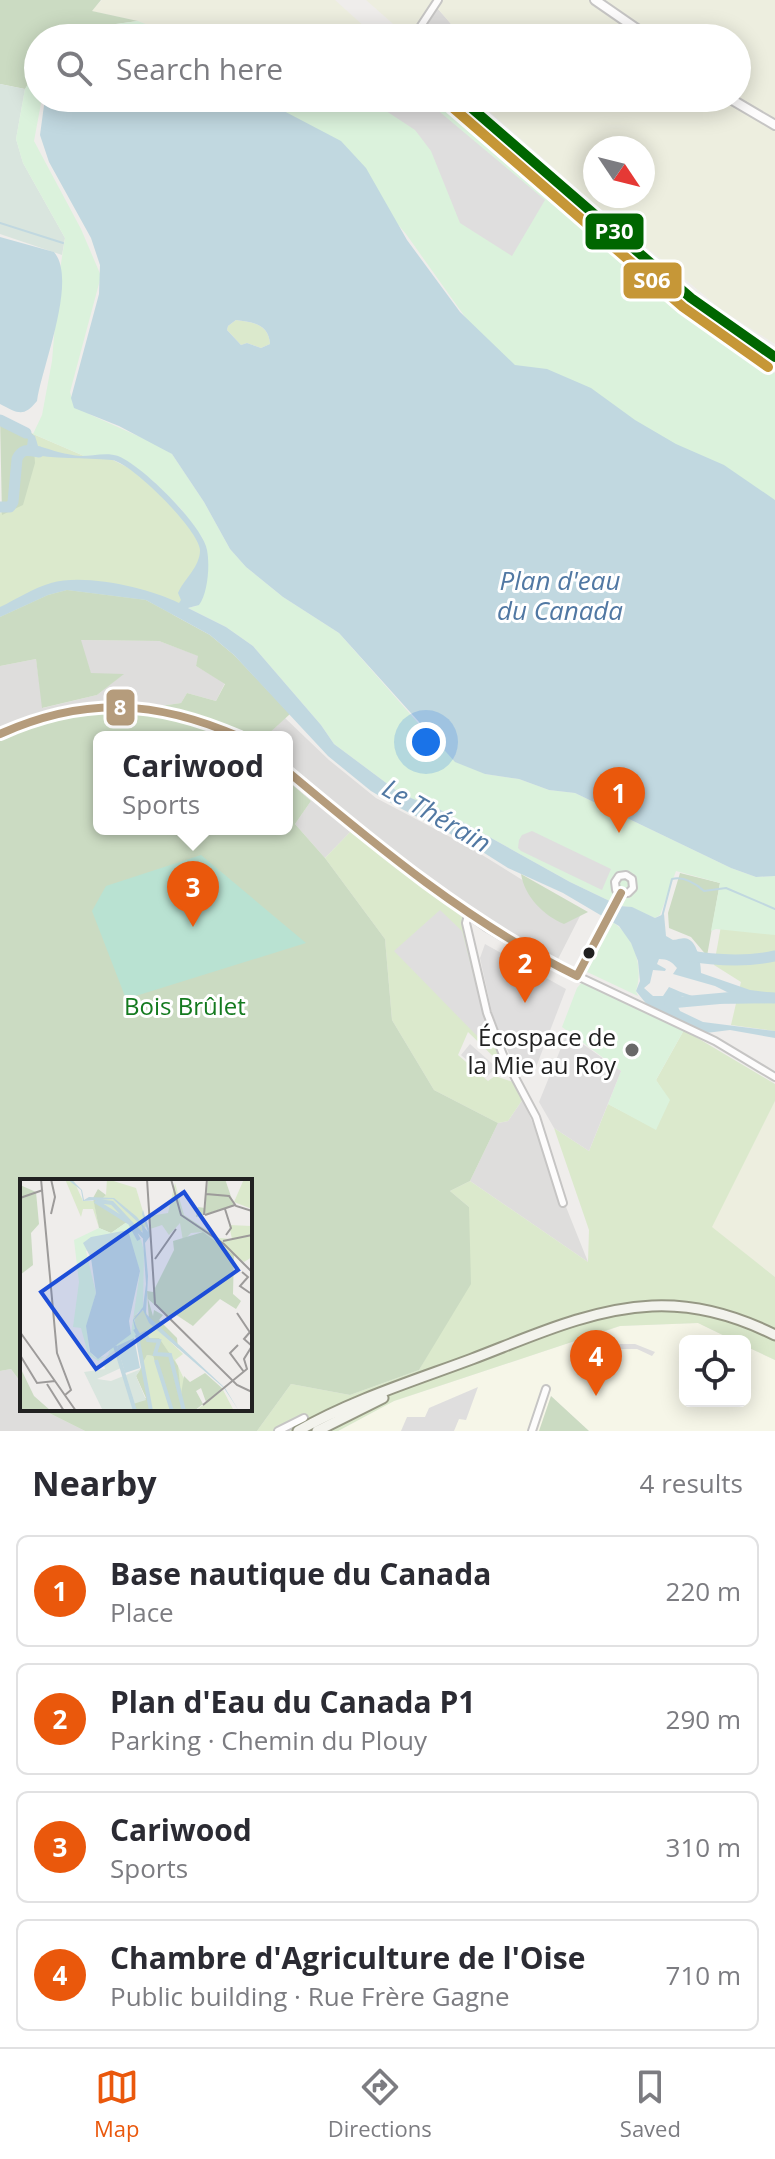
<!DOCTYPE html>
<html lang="en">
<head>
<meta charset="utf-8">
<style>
  body { margin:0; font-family:"Open Sans",sans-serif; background:#f2f2f3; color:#2b2b33 }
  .controls { position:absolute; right:24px; bottom:24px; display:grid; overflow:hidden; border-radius:12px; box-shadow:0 4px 20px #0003 }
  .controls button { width:72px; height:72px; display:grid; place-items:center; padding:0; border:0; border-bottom:2px solid #e1e1e2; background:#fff; color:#2b2b33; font:40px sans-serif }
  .compass { position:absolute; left:583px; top:136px; width:72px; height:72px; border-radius:50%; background:#fff; box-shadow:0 4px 20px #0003; rotate:125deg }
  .you { position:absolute; left:426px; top:742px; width:28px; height:28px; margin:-20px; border:6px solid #fff; border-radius:50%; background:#1a73e8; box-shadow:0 0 0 12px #1a73e833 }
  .badge { display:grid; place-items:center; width:52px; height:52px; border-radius:50%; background:#ea580c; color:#fff; font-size:26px; font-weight:700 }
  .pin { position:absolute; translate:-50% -66px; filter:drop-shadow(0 2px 4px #0008) }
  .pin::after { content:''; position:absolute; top:42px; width:28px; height:24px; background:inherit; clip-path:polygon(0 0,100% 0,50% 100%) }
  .popup { position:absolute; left:93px; top:731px; width:200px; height:104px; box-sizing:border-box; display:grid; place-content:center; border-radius:12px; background:#fff; filter:drop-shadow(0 2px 6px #0005); font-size:26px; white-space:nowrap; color:#7c7c81 }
  .popup b { font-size:30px; color:#2b2b33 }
  .popup::after { content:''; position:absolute; left:50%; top:100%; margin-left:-16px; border:16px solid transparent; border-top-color:#fff }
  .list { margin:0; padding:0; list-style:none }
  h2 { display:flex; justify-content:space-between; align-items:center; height:104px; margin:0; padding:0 32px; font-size:34px }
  h2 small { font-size:26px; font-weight:400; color:#7c7c81 }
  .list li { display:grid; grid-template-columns:52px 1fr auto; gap:24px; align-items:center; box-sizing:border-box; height:112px; margin:0 16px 16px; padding:0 16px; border:2px solid #e1e1e2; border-radius:12px }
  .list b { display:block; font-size:30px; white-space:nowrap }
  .list p { margin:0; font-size:26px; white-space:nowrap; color:#7c7c81 }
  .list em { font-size:26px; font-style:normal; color:#7c7c81 }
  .icon { flex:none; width:44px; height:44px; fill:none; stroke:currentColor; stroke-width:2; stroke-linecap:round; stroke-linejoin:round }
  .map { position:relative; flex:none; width:775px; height:1431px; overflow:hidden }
  .search { position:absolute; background:#fff; box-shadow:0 4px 20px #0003; left:24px; right:24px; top:24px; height:88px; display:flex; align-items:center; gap:20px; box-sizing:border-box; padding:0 28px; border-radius:44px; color:#7c7c81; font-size:30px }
  .sheet { height:616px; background:#fff }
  nav { display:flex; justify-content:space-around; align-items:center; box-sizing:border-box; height:112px; border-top:2px solid #e1e1e2; background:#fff; font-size:22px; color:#7c7c81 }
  nav a { display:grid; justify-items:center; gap:4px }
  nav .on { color:#ea580c }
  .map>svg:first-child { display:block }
  .residential { fill:#dedddc }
  .education { fill:#f6f6e8 }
  .farmland { fill:#edeedf; fill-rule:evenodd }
  .grass { fill:#dbe9cc }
  .forest { fill:#cbdbc2 }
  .wetland { fill:#d9e5de }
  .park { fill:#dbf2dc }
  .pitch { fill:#b9e2d2 }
  .parking { fill:#dfdede }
  .water { fill:#c1d8e0; fill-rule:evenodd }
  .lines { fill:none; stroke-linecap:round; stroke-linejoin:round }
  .stream { stroke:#c1d8e0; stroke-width:2 }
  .river { stroke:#c1d8e0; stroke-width:11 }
  .minor-casing { stroke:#c6c5c4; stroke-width:10 }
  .tertiary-casing { stroke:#c6c5c4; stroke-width:12 }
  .secondary-casing { stroke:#969884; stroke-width:13 }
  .minor { stroke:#fdfcfc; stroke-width:6 }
  .tertiary { stroke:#fdfcfc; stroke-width:8 }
  .secondary { stroke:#f3f3ed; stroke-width:9 }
  .bus-1-casing { stroke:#fff; stroke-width:14 }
  .bus-1 { stroke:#b59c7c; stroke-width:8 }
  .rail-1-casing { stroke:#fff; stroke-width:16 }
  .rail-2-casing { stroke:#fff; stroke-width:16 }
  .rail-1 { stroke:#060; stroke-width:10 }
  .rail-2 { stroke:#c69737; stroke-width:10 }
  .bus-dot { fill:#212121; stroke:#fff; stroke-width:3 }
  .poi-dot { fill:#696868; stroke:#fff; stroke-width:3 }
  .labels { text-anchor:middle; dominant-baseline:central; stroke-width:6; stroke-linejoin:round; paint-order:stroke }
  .park-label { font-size:24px; fill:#147a1f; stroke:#fff }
  .poi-label { font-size:24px; fill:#212121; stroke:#fff; text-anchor:end }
  .water-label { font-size:26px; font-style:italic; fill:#5178a3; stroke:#fff }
  .inset-river { fill:none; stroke:#c1d8e0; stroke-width:4 }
  .inset-road { fill:none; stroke:#9d9b9a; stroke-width:2 }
  .view { fill:#1d4ed8; fill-opacity:0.15; stroke:#1d4ed8; stroke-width:4 }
  .inset-edge { fill:none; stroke:#212121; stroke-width:4 }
  .line-badge { stroke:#fff; stroke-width:3 }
  .badge-label { font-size:22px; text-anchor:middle; font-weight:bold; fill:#fff }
</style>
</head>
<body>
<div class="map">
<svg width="775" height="1431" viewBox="0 0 775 1431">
  <rect width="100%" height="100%" fill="#efedeb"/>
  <path class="residential" d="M 432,2 L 451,24 L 451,38 L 409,38 Z
    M 80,640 L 159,641 L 199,656 L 196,666 L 225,683 L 216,701 L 187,693 L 181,703 L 111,713 L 48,716 L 0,741 L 0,666 L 36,659 L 43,708 L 97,695 L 123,674 L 91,674 Z
    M 285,718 L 329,760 L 376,798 L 471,848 L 580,916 L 557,961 L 534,961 L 463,918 L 355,827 L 325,858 L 295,824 L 311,801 L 287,780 L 287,737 L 265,737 Z
    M 523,1099 L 588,1262 L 470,1181 L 498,1123 L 508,1121 Z
    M 11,1369 L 22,1384 L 22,1409 L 41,1409 L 85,1431 L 0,1431 L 0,1371 Z"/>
  <path class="education" d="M 698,1323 L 735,1341 L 685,1341 L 685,1401 L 745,1401 L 745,1346 L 775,1360 L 775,1431 L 589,1431 L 551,1396 L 539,1431 L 338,1431 L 394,1401 L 620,1326 Z"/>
  <path class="farmland" d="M 102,0 L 335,0 L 377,38 L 180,38 L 138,21 L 91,11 Z
    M 366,0 L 775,0 L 775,344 L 722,310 L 610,217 L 474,98 L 737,98 L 737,38 L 451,38 L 451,24 L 432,2 L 408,37 ZM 595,148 L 643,148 L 643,196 L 595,196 Z
    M 775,1101 L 775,1277 L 711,1227 Z"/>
  <path class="grass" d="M 236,320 C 252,322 269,324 270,344 L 261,348 L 247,343 L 241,345 L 227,330 L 228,326 Z
    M 33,434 L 84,456 L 105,456 L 147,477 L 203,539 L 204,597 L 172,615 L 146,600 L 0,617 L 0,514 Z
    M 355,827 L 463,918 L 500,1063 L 468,1032 L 458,1055 L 488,1081 L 495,1076 L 516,1083 L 523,1099 L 508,1121 L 498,1123 L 434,1090 L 392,1020 L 385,939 L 325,858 Z
    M 728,887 L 775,907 L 775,1031 L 731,1025 L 741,982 L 714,965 Z
    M 684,1030 L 775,1084 L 775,1101 L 712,1227 L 775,1277 L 775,1360 L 745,1346 L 745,1341 L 735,1341 L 698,1323 L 620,1326 L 394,1401 L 338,1431 L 257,1431 L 291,1384 L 350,1395 L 419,1370 L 433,1345 L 469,1207 L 450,1191 L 470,1181 L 588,1262 L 589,1230 L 554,1128 L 589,1151 L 608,1104 L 656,1129 L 667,1098 L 656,1080 Z"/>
  <path class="forest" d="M 0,0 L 101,0 L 92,11 L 138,21 L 101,26 L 70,38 L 38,38 L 38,68 L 25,89 L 0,84 Z
    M 0,417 L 33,434 L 35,463 L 23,505 L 2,515 Z
    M 67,590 L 146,600 L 210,635 L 234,655 L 290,714 L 265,737 L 99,737 L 99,829 L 287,829 L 287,780 L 311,801 L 295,824 L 325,858 L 385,939 L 392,1020 L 434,1090 L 498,1123 L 470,1181 L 450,1191 L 469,1207 L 471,1284 L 419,1370 L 350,1395 L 291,1384 L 257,1431 L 85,1431 L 41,1409 L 250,1409 L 250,1181 L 22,1181 L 22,1384 L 11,1369 L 0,1371 L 0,741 L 48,716 L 111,713 L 181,703 L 187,693 L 216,701 L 225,684 L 196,666 L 198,656 L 159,641 L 81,640 L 91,673 L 124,674 L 97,695 L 42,708 L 36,659 L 0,666 L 0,617 L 48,595 Z
    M 680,873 L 720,883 L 707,956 L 691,937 L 669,928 L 668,913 Z
    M 521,874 L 588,912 L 564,924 C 543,915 525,897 521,874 Z
    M 551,1396 L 589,1431 L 539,1431 Z"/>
  <path class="wetland" d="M 0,84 L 25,89 L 16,139 L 23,163 L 65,238 L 62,255 L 0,234 Z"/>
  <path class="park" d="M 138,21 L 180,38 L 70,38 L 101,26 Z
    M 38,68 L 38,98 L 42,98 L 34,141 L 81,229 L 101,276 L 70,392 L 73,403 L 91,415 L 158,445 L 172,454 L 204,502 L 230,549 L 246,567 L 283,597 L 339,633 L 433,740 L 485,774 L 519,779 L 549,790 L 575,793 L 731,868 L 756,877 L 775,876 L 775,935 L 716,929 L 711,931 L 720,883 L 676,871 L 660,915 L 655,918 L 630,907 L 620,906 L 570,882 L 439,809 L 401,794 L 334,744 L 321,725 L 253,646 L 226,627 L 188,608 L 196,606 L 203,539 L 181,509 L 155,483 L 130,463 L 114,455 L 84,456 L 33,434 L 42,415 L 52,361 L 59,276 L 65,238 L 23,163 L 16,139 L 25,89 Z
    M 247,98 L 339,98 L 351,101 L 354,98 L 439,98 L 670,302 L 775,373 L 775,500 L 677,447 L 583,388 L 513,365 L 485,345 L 406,234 L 333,148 Z
    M 611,921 C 634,935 644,967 636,991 L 638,996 L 585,971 Z
    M 583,981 L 684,1030 L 656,1080 L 670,1100 L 656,1130 L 608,1104 L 621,1071 L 562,1027 L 577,988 Z"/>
  <path class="pitch" d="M 201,855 L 306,943 L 126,999 L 92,911 L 106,886 Z"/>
  <path class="parking" d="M 381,98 L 423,98 L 545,200 L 512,256 L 460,223 L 431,151 L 415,130 L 377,105 Z
    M 532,831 L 611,869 L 602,890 L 521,851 L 518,848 L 519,840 L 522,835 Z
    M 440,910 L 462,931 L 488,1032 L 480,1039 L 394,951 Z
    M 485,944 L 566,989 L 533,1075 L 518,1070 L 514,1065 L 493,1017 L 480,958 Z
    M 567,1033 L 621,1071 L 589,1151 L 554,1128 L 539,1102 Z
    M 470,1044 L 496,1067 L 487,1077 L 461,1055 Z
    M 617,1344 L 635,1344 L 655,1352 L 652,1356 L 637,1349 L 619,1349 L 601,1356 L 587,1370 L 583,1366 L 600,1351 Z
    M 478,1387 L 466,1420 L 459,1419 L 454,1431 L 401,1431 L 407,1417 L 425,1417 L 429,1408 Z"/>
  <path class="water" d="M 45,98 L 259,98 L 341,141 L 366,168 L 407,240 L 460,312 L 515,365 L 547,369 L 591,388 L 635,420 L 676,444 L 724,465 L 775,500 L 775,876 L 756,877 L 731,868 L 575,793 L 549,790 L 519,779 L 485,774 L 455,762 L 339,633 L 283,597 L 246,567 L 230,549 L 204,502 L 172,454 L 119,426 L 74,408 L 71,398 L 99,294 L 100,265 L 91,238 L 49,162 L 40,135 ZM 236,320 C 252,322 269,324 270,344 L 261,348 L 247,343 L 241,345 L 227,330 L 228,326 Z
    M 0,237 L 54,252 C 78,280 42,366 37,401 C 23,418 18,413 0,404 Z
    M 15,424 L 35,436 L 38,446 C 52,450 66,455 81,456 C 92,456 107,452 118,456 C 142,465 203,526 207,550 C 210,565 208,593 199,605 L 188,608 L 226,627 L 253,646 L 321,725 L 334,744 L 401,794 L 439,809 L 570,882 L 620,906 L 632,907 L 655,918 L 664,914 L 666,936 L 673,940 C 676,940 685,937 688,939 C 698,943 701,964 701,973 L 750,990 L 775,993 L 775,1003 C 742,1003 714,1007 682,996 L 677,1005 L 680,1011 L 703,1022 L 775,1031 L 775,1038 L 730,1030 L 706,1033 L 648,1006 L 636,991 L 640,981 L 638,961 L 631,943 L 619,926 L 563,893 L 508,868 L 470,844 L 398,807 L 371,791 L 328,756 L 234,655 L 210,635 L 146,600 L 67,590 L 48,595 L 0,617 L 0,607 C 17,599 33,588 51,583 C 85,573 149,588 179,603 L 181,600 L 178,593 C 184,579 200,567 200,550 C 199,530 132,463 112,460 C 83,457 55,460 26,453 L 28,439 L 12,428 ZM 659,959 C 668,959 672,962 677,968 L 673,974 L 715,986 L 735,996 C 714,1005 689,996 669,987 L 663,996 L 653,996 L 644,988 L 650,983 L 653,970 L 665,971 L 666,969 L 657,964 Z"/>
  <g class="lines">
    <path class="stream" d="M 0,223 L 63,243
      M 662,917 L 672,879 C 684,876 696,884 704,891 L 726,888 L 775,909"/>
    <path class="river" d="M 0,420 L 26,433
      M 0,507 L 10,507 L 13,502 L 17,459 C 22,448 28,450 39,452
      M 684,955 C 712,960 747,962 775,956
      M 670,1003 L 736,997 L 775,998"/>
    <defs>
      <path id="minor" d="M 413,38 L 438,0
        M 0,734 C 76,694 165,699 240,737
        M 287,771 L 433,889 L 486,927 L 535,956 L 715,1041 L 775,1077
        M 468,915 L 466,923 L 487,1013 L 503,1055 L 536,1117 L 563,1203
        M 577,976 L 621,893 L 628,893 L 633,888 L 632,879 L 626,875 L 619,876 L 615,882 L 616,890 L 621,893
        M 278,1431 L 304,1418
        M 532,1431 L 546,1389"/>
      <path id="tertiary" d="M 595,0 L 650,38
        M 729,98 L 775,125"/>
      <path id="secondary" d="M 298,1431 C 352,1400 413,1381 472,1359 C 530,1337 589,1309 652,1306 C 694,1304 737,1316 775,1335
        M 317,1431 L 383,1398"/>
    </defs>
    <use href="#minor" class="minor-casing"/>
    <use href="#tertiary" class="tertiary-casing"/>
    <use href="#secondary" class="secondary-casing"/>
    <use href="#minor" class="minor"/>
    <use href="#tertiary" class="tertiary"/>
    <use href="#secondary" class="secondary"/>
    <defs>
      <path id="bus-1" d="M 0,734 C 85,696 156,700 240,737
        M 287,771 C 379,848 469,923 577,976
        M 577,976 L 621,893"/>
    </defs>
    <use href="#bus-1" class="bus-1-casing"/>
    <use href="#bus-1" class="bus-1"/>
    <defs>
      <path id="rail-1" d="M 460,98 L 691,298 L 775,357"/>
      <path id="rail-2" d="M 452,107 L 683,307 L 768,367"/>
    </defs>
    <use href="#rail-1" class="rail-1-casing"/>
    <use href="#rail-2" class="rail-2-casing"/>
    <use href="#rail-1" class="rail-1"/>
    <use href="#rail-2" class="rail-2"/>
  </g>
  <circle class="bus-dot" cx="589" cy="953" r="7"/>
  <circle class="poi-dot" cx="632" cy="1050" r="8"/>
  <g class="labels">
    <g class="park-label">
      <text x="185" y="1005">Bois Brûlet</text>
    </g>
    <g class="poi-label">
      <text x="616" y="1036">Écospace de<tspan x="616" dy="28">la Mie au Roy</tspan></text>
    </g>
    <g class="water-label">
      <text x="560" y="580">Plan d'eau<tspan x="560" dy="30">du Canada</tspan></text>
      <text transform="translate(437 815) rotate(30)">Le Thérain</text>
    </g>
  </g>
  <g transform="translate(20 1179)">
    <rect width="232" height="232" fill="#efedeb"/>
    <path d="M 45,0 L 53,0 L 63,22 L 74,22 L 79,49 L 73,30 L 63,30 L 61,38 ZM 87,0 L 116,9 L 127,46 L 122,52 L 113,56 L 110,44 L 77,24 L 86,16 ZM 224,0 L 232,0 L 232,30 L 214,23 ZM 155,4 L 164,36 L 199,59 L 212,60 L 209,46 L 232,47 L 232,78 L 224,83 L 183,53 L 171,54 L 163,62 L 160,44 L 149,56 L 142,46 L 130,50 L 129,37 L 148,34 ZM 125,130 L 130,143 L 163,175 L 155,181 L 165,202 L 161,216 L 153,184 L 129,160 L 117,157 L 114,137 ZM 127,176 L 133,177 L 151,232 L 131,232 L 123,184 ZM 203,211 L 214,232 L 175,232 Z" fill="#dbe9cc"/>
    <path d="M 205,0 L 214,26 L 176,38 L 178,28 L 185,29 L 188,2 ZM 0,6 L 16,13 L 19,45 L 11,54 L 13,86 L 0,96 ZM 78,10 L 86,16 L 78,24 L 107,43 L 91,54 L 79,49 L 73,19 ZM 183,53 L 214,76 L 213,115 L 221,122 L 216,130 L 200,120 L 173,147 L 155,135 L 151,140 L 128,120 L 133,137 L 134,131 L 143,136 L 139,141 L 157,159 L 158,169 L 129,142 L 127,112 L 133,113 L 154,71 L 153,62 ZM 124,153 L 129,159 L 139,159 L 158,187 L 161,215 L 164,197 L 170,203 L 185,194 L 203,210 L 186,223 L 181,209 L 176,212 L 183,225 L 174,232 L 151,232 L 133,177 L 127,176 L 123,184 L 131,232 L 114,232 L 112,225 L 126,219 L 116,197 L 122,187 L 117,157 ZM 0,188 L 14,217 L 31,232 L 0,232 Z" fill="#cbdbc2"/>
    <path d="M 97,166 L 103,188 L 77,200 L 91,202 L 121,190 L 116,197 L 126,221 L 113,225 L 115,232 L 83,232 L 64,193 L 85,190 L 83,182 Z" fill="#d9e5de"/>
    <path d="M 107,43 L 119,55 L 114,57 L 121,61 L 124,72 L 123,129 L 114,137 L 117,157 L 78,182 L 68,175 L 61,149 L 53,148 L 59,103 L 54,61 L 79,49 L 91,54 ZM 105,51 L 120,92 L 111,155 L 96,161 L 87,177 L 76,179 L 69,172 L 67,147 L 76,114 L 66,72 Z" fill="#dbf2dc" fill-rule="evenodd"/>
    <path d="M 47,0 L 51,0 L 62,11 L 64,21 L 69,18 L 94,19 L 117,38 L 128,53 L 122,35 L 123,31 L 131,56 L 125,64 L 128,97 L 126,135 L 205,209 L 219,232 L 204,209 L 129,144 L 123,131 L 114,141 L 119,156 L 117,159 L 113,141 L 123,128 L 126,105 L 122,47 L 93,20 L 63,22 L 61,11 ZM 108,51 L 120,92 L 109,142 L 111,155 L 78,180 L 70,173 L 66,147 L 76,114 L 71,79 L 63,64 L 71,58 ZM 114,159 L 120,189 L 105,194 L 97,167 Z" fill="#c1d8e0"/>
    <path class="inset-river" d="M 75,22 L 110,44 L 119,61M 78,22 L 92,24 L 124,58M 115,150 L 119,157 L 125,154 L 128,161 L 139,162 L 135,175 L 150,176 L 164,232M 117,156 L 131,232M 95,167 L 115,232M 136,181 L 152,232"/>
    <path class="inset-road" d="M 21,0 L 37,174 L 51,211 L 45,216M 127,0 L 135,125 L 217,206 L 232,213M 151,0 L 161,36 L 204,65 L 232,93M 186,15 L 209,17 L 216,27 L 232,32M 0,19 L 23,11M 205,30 L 211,49 L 206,56M 31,35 L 35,18 L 31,0M 184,36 L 187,0M 185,36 L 215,26M 203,62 L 232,56M 135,80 L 156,50M 222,93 L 228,98 L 220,107 L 230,114M 217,134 L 231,155M 0,153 L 25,188M 218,166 L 210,174 L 224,193M 0,176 L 17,204 L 35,202M 23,185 L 56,232M 27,205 L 44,232M 183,226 L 227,190 L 224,180 L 232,167 L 224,160 L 230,153"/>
    <path class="view" d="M 164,13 L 218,91 L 76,190 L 21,113 Z"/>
    <rect width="232" height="232" class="inset-edge"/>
  </g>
  <g class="line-badge">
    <rect x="584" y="212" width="61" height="39" rx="8" fill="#060"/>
    <rect x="622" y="261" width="61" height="39" rx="8" fill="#c69737"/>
    <rect x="105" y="688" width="31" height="39" rx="8" fill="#b59c7c"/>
  </g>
  <g class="badge-label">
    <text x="614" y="239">P30</text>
    <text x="652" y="288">S06</text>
    <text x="120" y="715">8</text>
  </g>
</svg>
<div class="controls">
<button><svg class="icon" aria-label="locate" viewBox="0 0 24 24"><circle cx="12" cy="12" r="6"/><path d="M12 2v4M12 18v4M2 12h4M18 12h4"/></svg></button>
</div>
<svg class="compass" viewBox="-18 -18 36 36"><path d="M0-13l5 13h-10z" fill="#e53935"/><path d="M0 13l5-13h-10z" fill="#7c7c81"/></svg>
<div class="you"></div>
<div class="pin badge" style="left:619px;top:833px">1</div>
<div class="pin badge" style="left:525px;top:1003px">2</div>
<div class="pin badge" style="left:193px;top:927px">3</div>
<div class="popup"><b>Cariwood</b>Sports</div>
<div class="pin badge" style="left:596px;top:1396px">4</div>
<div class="search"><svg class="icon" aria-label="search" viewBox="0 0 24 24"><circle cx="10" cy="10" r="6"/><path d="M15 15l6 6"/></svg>Search here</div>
</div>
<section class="sheet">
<h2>Nearby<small>4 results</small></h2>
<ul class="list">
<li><span class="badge">1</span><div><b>Base nautique du Canada</b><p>Place</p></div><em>220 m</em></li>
<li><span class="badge">2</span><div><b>Plan d'Eau du Canada P1</b><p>Parking · Chemin du Plouy</p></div><em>290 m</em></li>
<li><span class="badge">3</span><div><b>Cariwood</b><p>Sports</p></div><em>310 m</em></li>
<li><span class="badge">4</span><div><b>Chambre d'Agriculture de l'Oise</b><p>Public building · Rue Frère Gagne</p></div><em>710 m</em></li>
</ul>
</section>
<nav>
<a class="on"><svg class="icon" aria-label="map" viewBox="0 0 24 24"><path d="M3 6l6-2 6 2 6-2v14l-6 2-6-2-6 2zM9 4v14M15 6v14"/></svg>Map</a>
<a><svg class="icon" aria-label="directions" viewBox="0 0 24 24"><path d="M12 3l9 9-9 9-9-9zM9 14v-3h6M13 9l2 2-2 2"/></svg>Directions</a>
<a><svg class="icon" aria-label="saved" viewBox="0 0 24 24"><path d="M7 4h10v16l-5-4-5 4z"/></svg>Saved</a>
</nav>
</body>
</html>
